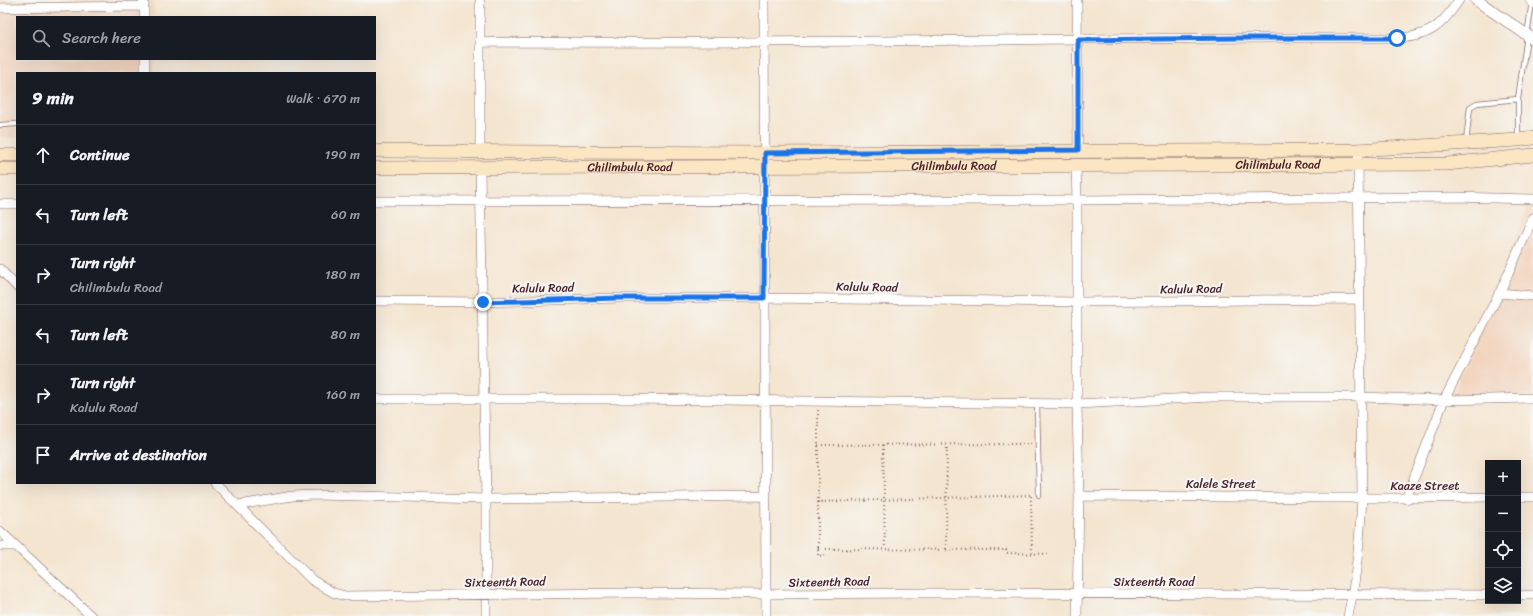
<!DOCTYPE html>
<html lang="en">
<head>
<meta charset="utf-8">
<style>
  body { margin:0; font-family:Sriracha,sans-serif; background:#20242c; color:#f1f3f6 }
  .controls { position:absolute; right:12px; bottom:12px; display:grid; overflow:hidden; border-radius:0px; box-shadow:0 4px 16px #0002 }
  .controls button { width:36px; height:36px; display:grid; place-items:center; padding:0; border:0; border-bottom:1px solid #363941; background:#171b24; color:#f1f3f6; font:20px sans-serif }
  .stop { position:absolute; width:12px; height:12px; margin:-9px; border:3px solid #1a73e8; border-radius:50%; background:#fff }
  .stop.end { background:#1a73e8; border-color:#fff; box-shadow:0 1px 4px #0008 }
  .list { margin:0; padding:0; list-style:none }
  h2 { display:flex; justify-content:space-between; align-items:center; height:52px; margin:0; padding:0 16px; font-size:17px }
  h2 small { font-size:13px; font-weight:400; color:#9ea1a6 }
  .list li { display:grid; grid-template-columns:26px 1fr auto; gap:12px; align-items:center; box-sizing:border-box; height:60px; padding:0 16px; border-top:1px solid #363941 }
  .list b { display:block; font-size:15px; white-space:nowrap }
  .list p { margin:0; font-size:13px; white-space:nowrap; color:#9ea1a6 }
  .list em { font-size:13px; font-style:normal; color:#9ea1a6 }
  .icon { flex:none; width:22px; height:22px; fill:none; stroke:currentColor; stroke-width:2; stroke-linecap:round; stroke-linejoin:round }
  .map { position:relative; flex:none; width:1533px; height:616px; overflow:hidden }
  .search { position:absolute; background:#171b24; box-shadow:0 4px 16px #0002; left:16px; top:16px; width:360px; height:44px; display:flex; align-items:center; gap:10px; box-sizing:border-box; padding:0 14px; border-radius:0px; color:#9ea1a6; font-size:15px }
  .panel { position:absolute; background:#171b24; box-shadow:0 4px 16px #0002; left:16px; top:72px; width:360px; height:412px; border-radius:0px }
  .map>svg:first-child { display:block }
  .built { fill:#f2d4be }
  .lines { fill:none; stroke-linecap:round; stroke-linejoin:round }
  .service-casing { stroke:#866465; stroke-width:6 }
  .minor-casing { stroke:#866465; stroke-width:10 }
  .tertiary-casing { stroke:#866465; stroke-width:12 }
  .secondary-casing { stroke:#866465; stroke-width:14 }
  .path { stroke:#866465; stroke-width:2; stroke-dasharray:1 3; stroke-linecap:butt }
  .service { stroke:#fff; stroke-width:4.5 }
  .minor { stroke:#fff; stroke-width:9 }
  .tertiary { stroke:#fff; stroke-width:11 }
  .secondary { stroke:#fbe6c4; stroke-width:13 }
  .route { stroke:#1a73e8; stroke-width:5 }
  .labels { text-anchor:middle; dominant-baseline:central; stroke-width:4; stroke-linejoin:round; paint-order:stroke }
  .street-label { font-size:12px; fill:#4a1f2b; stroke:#f6f6f2 }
</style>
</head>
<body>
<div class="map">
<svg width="1533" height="616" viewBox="0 0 1533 616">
  <rect width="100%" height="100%" fill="#f6f6f2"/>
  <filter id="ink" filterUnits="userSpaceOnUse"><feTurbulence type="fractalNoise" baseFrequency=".025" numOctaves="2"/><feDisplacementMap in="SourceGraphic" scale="8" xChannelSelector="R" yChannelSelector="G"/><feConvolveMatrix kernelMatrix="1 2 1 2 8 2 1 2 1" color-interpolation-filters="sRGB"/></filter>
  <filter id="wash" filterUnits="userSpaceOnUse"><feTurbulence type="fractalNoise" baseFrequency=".012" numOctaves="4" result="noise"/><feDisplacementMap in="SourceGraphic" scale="16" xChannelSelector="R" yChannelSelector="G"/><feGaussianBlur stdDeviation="0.9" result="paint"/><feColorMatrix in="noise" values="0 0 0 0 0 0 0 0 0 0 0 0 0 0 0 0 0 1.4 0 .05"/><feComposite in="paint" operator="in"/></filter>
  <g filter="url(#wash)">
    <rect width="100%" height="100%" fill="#f4e5d0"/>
    <path class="built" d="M 0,0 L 154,0 L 154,17 L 17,17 L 17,59 L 154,59 L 154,73 L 17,73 L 17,138 L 0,137 Z
      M 1533,192 L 1533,395 L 1452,398 L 1490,305 Z"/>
  </g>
  <g filter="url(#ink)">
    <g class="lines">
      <defs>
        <path id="service" d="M 0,125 L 17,124
          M 1518,139 L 1518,99 L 1532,1
          M 1466,142 L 1470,107 L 1477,103 L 1518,99
          M 1037,404 L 1039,495"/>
        <path id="minor" d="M 480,0 L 480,150
          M 764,0 L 766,616
          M 1077,0 L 1078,150
          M 144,1 L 144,17
          M 0,8 L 144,6
          M 480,42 C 786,44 1091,37 1397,38 C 1429,37 1441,27 1459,0
          M 145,59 L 145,73
          M 1076,165 L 1077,200 L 1077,404 L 1079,496 L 1077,616
          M 480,168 L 484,399 L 486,499 L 486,616
          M 375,201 L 1077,200 L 1454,197 L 1533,199
          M 0,204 L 17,204
          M 0,269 L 17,287
          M 1499,293 L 1533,296
          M 375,301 L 483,302 L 619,298 L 764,298 L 1077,302 L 1359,299
          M 375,399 L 627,399 L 1077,404 L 1212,397 L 1361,397 L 1444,400 L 1533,398
          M 215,483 L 312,580 L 334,593 L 345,596 L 635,593 L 767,594 L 926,593 L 1488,595
          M 1079,496 C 1216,496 1352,500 1488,497
          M 1518,497 L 1533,497
          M 1406,499 L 1444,400 L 1501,290 L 1533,218
          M 239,505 L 292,496 L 316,495 L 486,499 L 766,496
          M 0,531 L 91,616
          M 0,546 L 16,546
          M 1518,595 L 1533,595
          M 1348,616 C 1357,577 1360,537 1362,497 L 1358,159"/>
        <path id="tertiary" d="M 1476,0 L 1533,39
          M 1531,0 L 1533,2"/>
        <g id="secondary">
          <path d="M 375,151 L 765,153 L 1357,150 L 1518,140 L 1533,138"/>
          <path d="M 0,155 L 17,155"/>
          <path id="s1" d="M 375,168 L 1447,164 L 1533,155"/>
          <path d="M 0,169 L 17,169"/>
        </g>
      </defs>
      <use href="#service" class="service-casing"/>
      <use href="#minor" class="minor-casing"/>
      <use href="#tertiary" class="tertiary-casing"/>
      <use href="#secondary" class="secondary-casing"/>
      <path class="path" d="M 818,410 L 818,556 L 825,555
        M 818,445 L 1030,444 L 1030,446
        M 883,445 L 885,549
        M 1031,496 L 1032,553
        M 817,502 L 1032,495
        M 818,549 L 1006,550 L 1006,553 L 1050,554
        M 946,549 L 947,445"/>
      <use href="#service" class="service"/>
      <use href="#minor" class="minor"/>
      <use href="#tertiary" class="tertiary"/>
      <use href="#secondary" class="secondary"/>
    </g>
  </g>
  <g class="lines" filter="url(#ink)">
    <path class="route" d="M 483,302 L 619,298 L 764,298 L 765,153 L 1078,150 L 1078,40 L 1240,38 L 1397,38"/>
  </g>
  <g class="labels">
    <g class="street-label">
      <text stroke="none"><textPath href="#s1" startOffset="903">Chilimbulu Road</textPath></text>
      <text stroke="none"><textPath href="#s1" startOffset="579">Chilimbulu Road</textPath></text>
      <text stroke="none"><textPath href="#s1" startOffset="255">Chilimbulu Road</textPath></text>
      <text transform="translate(867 287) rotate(1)">Kalulu Road</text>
      <text transform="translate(543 288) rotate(-1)">Kalulu Road</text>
      <text transform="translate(1191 289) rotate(-1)">Kalulu Road</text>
      <text x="1221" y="484">Kalele Street</text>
      <text x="1425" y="486">Kaaze Street</text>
      <text transform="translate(505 582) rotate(-1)">Sixteenth Road</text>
      <text transform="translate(829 582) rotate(-1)">Sixteenth Road</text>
      <text x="1154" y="582">Sixteenth Road</text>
    </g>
  </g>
</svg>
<div class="controls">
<button>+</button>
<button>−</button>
<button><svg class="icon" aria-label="locate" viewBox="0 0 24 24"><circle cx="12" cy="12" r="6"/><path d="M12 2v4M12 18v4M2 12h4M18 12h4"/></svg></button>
<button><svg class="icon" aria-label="layers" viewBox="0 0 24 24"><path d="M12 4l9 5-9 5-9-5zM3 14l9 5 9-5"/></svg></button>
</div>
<div class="stop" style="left:1397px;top:38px"></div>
<div class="stop end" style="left:483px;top:302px"></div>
<div class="search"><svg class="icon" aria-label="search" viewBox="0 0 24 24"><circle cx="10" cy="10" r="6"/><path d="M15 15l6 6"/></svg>Search here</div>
<section class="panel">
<h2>9 min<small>Walk · 670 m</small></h2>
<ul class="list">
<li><svg class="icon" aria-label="ahead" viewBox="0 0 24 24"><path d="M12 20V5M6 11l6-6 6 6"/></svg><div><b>Continue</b></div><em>190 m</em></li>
<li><svg class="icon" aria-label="left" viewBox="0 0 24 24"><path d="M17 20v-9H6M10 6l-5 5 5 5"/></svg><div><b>Turn left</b></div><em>60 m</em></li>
<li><svg class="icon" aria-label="right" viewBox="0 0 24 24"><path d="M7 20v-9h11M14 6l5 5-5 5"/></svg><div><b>Turn right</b><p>Chilimbulu Road</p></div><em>180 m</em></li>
<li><svg class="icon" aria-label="left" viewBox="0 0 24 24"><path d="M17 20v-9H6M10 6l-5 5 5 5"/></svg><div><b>Turn left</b></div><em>80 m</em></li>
<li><svg class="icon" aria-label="right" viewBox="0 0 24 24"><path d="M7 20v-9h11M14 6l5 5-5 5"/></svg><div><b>Turn right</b><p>Kalulu Road</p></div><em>160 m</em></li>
<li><svg class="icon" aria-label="arrive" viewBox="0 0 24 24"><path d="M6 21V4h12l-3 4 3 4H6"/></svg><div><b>Arrive at destination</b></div></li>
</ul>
</section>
</div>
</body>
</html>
